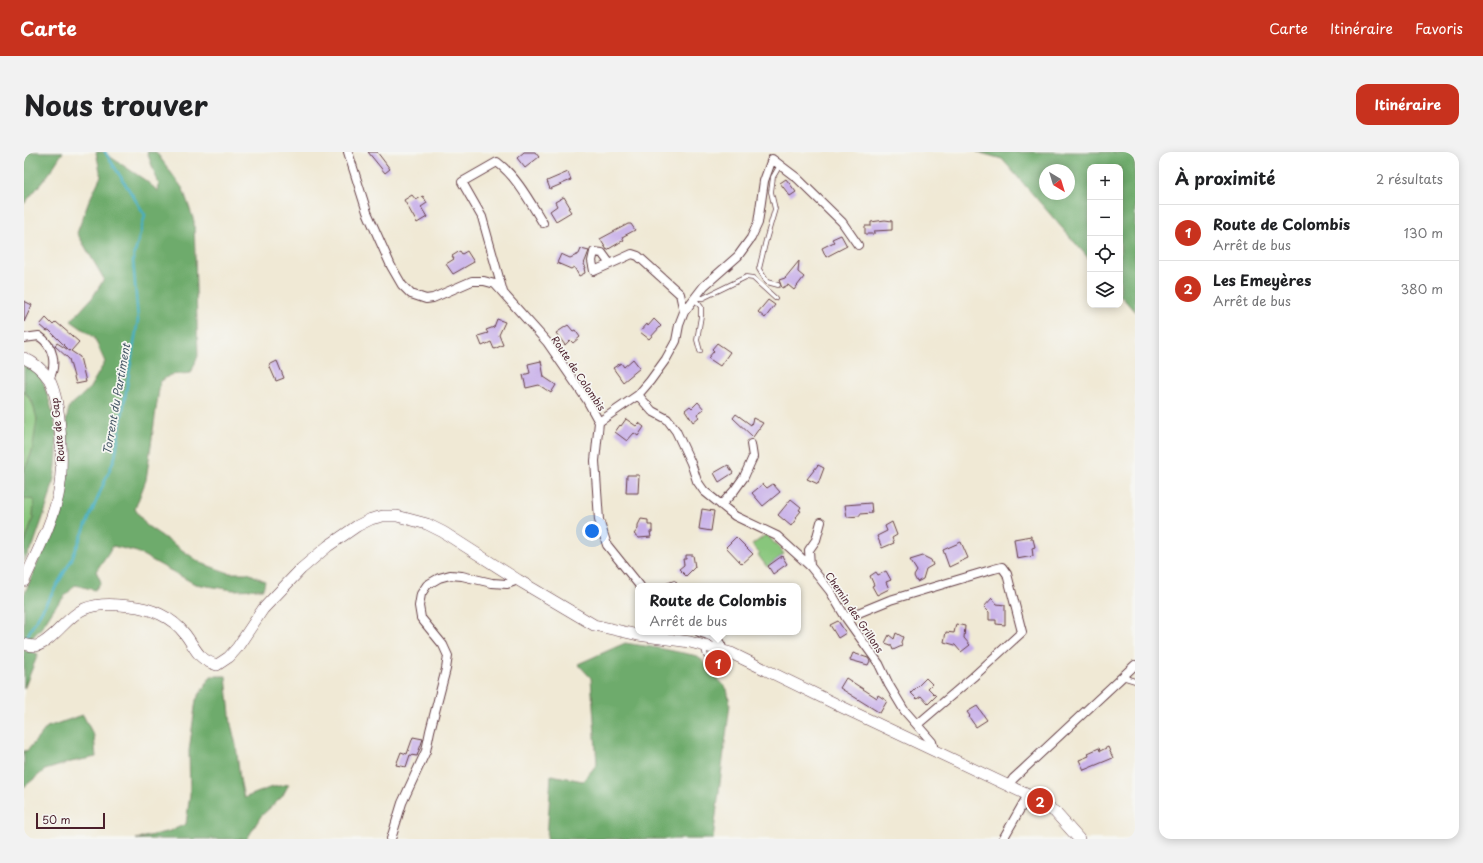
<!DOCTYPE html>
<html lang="fr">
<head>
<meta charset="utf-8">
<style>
  body { margin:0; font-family:"Playpen Sans",sans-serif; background:#f2f2f2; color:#202124 }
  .controls { position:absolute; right:12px; top:12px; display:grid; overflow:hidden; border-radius:8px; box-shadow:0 2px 10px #0003 }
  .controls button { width:36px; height:36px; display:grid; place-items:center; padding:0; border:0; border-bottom:1px solid #e0e0e0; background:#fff; color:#202124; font:20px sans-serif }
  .compass { position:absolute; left:1015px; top:12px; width:36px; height:36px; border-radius:50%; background:#fff; box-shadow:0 2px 10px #0003; rotate:142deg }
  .scale { position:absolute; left:12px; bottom:10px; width:69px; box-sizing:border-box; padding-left:4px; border:2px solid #4a1f2b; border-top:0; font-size:11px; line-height:14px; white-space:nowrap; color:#4a1f2b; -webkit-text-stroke:3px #f6f6f2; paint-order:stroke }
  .you { position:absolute; left:568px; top:379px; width:14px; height:14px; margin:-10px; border:3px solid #fff; border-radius:50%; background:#1a73e8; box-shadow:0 0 0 6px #1a73e833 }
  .badge { display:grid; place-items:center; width:26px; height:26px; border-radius:50%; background:#c8321e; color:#fff; font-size:13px; font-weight:700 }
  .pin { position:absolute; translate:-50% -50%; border:2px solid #fff; box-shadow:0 1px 4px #0006 }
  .popup { position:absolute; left:611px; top:431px; width:166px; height:52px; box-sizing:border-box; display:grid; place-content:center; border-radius:8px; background:#fff; filter:drop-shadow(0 1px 3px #0005); font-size:13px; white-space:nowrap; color:#757577 }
  .popup b { font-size:15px; color:#202124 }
  .popup::after { content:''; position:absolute; left:50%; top:100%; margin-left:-8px; border:8px solid transparent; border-top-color:#fff }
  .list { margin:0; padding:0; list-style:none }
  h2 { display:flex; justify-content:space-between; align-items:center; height:52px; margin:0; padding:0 16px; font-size:17px }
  h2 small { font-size:13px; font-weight:400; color:#757577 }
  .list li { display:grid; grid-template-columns:26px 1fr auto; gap:12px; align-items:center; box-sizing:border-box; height:56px; padding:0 16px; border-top:1px solid #e0e0e0 }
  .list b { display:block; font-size:15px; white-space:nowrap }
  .list p { margin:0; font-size:13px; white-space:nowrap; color:#757577 }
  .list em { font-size:13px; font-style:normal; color:#757577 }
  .icon { flex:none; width:22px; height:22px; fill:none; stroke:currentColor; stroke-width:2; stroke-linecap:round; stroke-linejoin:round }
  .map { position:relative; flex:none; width:1111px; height:687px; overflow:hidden; border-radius:12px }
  header { display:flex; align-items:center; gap:24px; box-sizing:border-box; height:56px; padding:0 20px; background:#c8321e; color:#fff }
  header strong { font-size:19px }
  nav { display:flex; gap:22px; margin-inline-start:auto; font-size:14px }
  .intro { display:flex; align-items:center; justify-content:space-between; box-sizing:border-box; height:96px; padding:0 24px }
  h1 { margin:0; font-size:28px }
  .button { padding:10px 18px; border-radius:12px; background:#c8321e; color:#fff; font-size:14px; font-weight:700 }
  main { display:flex; gap:24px; padding:0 24px }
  aside { flex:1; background:#fff; border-radius:12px; box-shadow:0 2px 10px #0003 }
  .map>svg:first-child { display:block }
  .green { fill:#88c67c; stroke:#697254 }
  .forest { fill:#6eab6c; stroke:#5c654c; fill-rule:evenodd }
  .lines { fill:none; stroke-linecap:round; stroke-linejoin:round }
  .stream { stroke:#45afc4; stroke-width:2.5 }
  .building { fill:#c7afe9 }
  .lane-casing { stroke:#633d44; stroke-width:5.5 }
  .street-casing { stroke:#633d44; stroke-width:10 }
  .secondary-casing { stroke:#633d44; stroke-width:12 }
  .lane { stroke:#fff; stroke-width:4 }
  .street { stroke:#fff; stroke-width:8 }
  .secondary { stroke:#fff; stroke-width:11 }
  .labels { text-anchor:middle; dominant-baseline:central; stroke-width:3.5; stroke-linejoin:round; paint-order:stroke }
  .street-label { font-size:10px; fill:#4a1f2b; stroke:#f6f6f2 }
  .water-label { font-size:11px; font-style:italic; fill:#485968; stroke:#f6f6f2 }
</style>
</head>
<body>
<header>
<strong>Carte</strong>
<nav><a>Carte</a><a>Itinéraire</a><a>Favoris</a></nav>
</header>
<div class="intro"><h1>Nous trouver</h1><a class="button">Itinéraire</a></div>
<main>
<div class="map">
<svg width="1111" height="687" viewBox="0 0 1111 687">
  <rect width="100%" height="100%" fill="#f6f6f2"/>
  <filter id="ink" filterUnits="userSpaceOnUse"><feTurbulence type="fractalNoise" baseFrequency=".025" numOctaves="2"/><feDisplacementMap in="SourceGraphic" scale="8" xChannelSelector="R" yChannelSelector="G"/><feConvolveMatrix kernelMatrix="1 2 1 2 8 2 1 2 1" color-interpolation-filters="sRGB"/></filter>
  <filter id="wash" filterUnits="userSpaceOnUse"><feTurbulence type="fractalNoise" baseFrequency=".012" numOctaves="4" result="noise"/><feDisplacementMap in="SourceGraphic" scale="16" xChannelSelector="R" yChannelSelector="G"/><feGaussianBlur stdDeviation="0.9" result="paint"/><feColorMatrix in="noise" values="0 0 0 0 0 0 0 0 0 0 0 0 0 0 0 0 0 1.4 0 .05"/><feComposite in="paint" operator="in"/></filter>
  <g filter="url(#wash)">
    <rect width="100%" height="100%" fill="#f0e9d5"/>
    <path class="green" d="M 0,239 C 6,247 13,256 13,267 C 14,279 6,310 0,319 Z
      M 0,346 L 10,348 L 9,366 L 0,394 Z
      M 743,382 L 750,391 L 753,392 L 760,402 L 743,415 L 734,403 L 736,402 L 728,393 Z"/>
    <path class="forest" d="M 0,0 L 39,0 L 24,23 L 0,52 Z
      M 72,0 L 79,0 L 121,28 L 134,39 L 135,33 L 123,0 L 132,0 L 159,37 L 170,69 L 174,204 L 167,221 L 146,223 L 136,230 L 122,328 L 111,357 L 122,373 L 177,411 L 205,421 L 224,421 L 241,429 L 239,437 L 209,438 L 171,432 L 113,400 L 89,394 L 72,419 L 77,430 L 71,438 L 51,433 L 31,455 L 18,475 L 7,487 L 0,485 L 0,443 L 37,355 L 43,327 L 42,270 L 45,255 L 65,237 L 81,210 L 70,185 L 47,169 L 68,146 L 80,127 L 53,81 L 65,49 L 77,24 Z
      M 953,0 L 1111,0 L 1111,160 L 1096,143 L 1096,15 L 1066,15 L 1066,108 L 978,7 ZM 1021,18 L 1045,18 L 1045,42 L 1021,42 Z
      M 0,212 C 13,214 19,228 22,239 C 28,256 33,275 33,293 C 34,328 20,362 9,394 L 4,401 L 0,409 L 0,394 L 9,366 L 10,348 L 0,346 L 0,319 L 8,300 L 13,267 L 8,249 L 0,239 Z
      M 601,491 L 634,496 L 674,504 L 703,537 L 706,552 L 689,687 L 523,687 L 527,623 L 559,629 L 573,612 L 567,526 L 554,512 Z
      M 0,497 L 14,502 L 0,537 Z
      M 187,524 L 202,524 L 207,572 L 212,593 L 216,627 L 220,646 L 245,636 L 265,632 L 258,645 L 237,664 L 223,687 L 112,687 L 146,679 L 162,672 L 166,642 L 165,599 L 172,548 Z
      M 59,563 L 70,584 L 72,605 L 47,610 L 21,618 L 0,635 L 0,599 L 4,598 L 23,575 Z"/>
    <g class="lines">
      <path class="stream" d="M 0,490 L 7,477 L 47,409 L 91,305 L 114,168 L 109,108 L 121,63 L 81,0"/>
    </g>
    <g id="blocks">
      <path class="building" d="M 344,0 L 353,0 L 366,17 L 361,21 Z
        M 500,0 L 511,0 L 515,5 L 501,16 L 493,6 Z
        M 544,20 L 547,28 L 526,37 L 523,29 Z
        M 762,27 L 772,40 L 766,44 L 756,31 Z
        M 388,43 L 392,48 L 399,44 L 403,51 L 397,55 L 403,65 L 393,71 L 380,48 Z
        M 540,45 L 546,55 L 544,56 L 547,60 L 532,69 L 526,59 L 533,54 L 531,50 Z
        M 861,68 L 868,69 L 868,78 L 850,79 L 850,82 L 841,82 L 841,74 L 847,74 L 847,70 Z
        M 604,72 L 607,72 L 611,78 L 598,85 L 600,88 L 583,98 L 576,87 Z
        M 817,83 L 823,94 L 802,105 L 798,96 L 810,90 L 808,87 Z
        M 557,97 L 565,99 L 560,112 L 562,116 L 560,116 L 561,121 L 555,124 L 550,115 L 547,117 L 533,111 L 537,102 L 546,106 L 555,102 Z
        M 436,99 L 438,102 L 443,99 L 450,110 L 429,122 L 422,112 L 430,107 L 428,104 Z
        M 775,109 L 774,120 L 780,125 L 770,138 L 764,133 L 758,136 L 755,128 L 761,126 Z
        M 744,148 L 751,153 L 741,166 L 734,160 Z
        M 0,149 L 8,153 L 0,170 Z
        M 22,166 L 29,173 L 32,170 L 55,190 L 47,199 L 56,205 L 62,230 L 52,232 L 45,207 L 31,194 L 33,191 L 46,199 L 25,178 L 23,179 L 16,173 Z
        M 473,167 L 481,170 L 475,183 L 479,193 L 470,197 L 467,190 L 458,194 L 454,184 L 464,181 L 462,178 L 470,175 Z
        M 630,167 L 637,174 L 625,187 L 616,180 L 623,172 L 624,174 Z
        M 544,173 L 549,179 L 551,178 L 556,185 L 549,191 L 546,188 L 541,193 L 532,181 Z
        M 693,191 L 706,200 L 696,214 L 684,206 L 690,199 L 688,197 Z
        M 609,207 L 616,216 L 599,230 L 589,216 L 597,211 L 600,215 Z
        M 253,209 L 260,226 L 252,229 L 245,213 Z
        M 517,209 L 520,225 L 532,233 L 527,241 L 515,233 L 502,236 L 499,223 L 506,221 L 504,212 Z
        M 674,250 L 680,257 L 673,262 L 675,265 L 669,270 L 661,258 L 666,254 L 668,256 Z
        M 712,262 L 727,273 L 729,266 L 739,271 L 729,285 L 709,266 Z
        M 602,267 L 612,274 L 615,271 L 620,275 L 614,284 L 610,281 L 603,289 L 591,280 L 596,273 L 597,274 Z
        M 704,313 L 709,321 L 695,330 L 690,321 Z
        M 794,313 L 800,316 L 794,332 L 783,327 Z
        M 603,323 L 615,323 L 614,341 L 602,341 Z
        M 739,332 L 743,336 L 749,332 L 756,340 L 739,354 L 728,341 Z
        M 767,347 L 777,355 L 775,358 L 777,359 L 772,365 L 773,366 L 767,374 L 754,363 Z
        M 847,351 L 848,361 L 836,362 L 836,364 L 823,365 L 821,353 Z
        M 678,357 L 690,359 L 687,379 L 675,377 Z
        M 617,367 L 624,368 L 624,373 L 628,373 L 628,380 L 626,380 L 627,385 L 615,386 L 610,382 L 614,377 L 614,373 Z
        M 868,370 L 873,383 L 868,386 L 870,391 L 858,396 L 853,384 L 863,379 L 861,374 Z
        M 1007,384 L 1007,387 L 1009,387 L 1011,395 L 1008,396 L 1009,404 L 993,407 L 990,387 Z
        M 712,385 L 729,402 L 718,412 L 702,395 Z
        M 937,390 L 944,406 L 925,415 L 919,398 Z
        M 662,403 L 669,403 L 671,415 L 662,424 L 655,417 L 660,413 L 659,407 L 662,407 Z
        M 758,404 L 763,412 L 749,422 L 744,414 Z
        M 899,404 L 907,408 L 909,413 L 902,417 L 899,427 L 893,430 L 890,424 L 893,419 L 886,408 Z
        M 862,419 L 867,428 L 862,430 L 865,437 L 853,443 L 848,434 L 850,433 L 846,424 L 852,420 L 854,423 Z
        M 968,446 L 973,452 L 981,453 L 981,473 L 972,472 L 972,468 L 965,468 L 965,460 L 960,455 Z
        M 814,469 L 822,481 L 814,486 L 806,473 Z
        M 932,472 L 941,474 L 940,486 L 946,493 L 937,500 L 931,493 L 920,490 L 922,480 L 930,481 Z
        M 872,481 L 879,485 L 877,490 L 878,494 L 869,498 L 867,493 L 861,491 L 865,483 L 870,487 Z
        M 829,501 L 844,506 L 846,509 L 844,513 L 826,508 Z
        M 822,526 L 853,546 L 854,543 L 863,549 L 856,561 L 816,536 Z
        M 902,526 L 908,532 L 904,536 L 912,544 L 904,552 L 897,544 L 893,547 L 887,541 Z
        M 953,554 L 963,568 L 952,575 L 945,565 L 946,564 L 943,560 Z
        M 389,585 L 399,587 L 393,604 L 386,603 L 382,615 L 372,613 L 377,600 L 383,602 Z
        M 1084,595 L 1089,606 L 1060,618 L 1055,608 L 1065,604 L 1064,601 L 1075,596 L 1076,599 Z"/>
    </g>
  </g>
  <g filter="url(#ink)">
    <use href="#blocks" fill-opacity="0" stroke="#633d44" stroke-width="1"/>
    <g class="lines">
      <defs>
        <path id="lane" d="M 754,133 L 743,130 L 735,117 L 742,88 L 751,57 L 747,40 L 749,25 L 756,13
          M 670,146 L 677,155 L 677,164 L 673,188 L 676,199
          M 672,146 L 679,146 L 722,125 L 729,126 L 751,146
          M 642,434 L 650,431
          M 680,495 C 681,508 688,514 700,509 L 706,501
          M 1098,525 L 1111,529"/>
        <path id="street" d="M 324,0 L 343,60 L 367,114 L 378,133 L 387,142 L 402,147 L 409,146 L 448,129 L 460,129 L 471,132 L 523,190 L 563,248 L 575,270 L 571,309 L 575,368 L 583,393 L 616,434
          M 586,112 L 570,119 L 568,109 L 570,100 L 578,101 L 586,112 L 608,102 L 614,104 L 656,142 L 660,160
          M 479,140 L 458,65 L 438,30 L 473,10 C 493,25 506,50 519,71
          M 0,186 L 15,184 C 30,194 33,213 25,227
          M 614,243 L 628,259 L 643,267 L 652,279 L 667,311 L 673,329 L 680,339 L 711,364 L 753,384 L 786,414 L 806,439 L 822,466 L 855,512 L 865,533 L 880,558 L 908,590 L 910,598
          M 575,270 L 614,243 L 626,229 L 642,207 L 652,189 L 655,173 L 660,160 L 680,134 L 714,104 L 727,86 L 734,71 L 740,29 L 748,7 L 773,26 L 818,70 L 834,93
          M 697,353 L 710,339 L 720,325 L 729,305 L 727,292
          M 786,414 L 785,398 L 792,388 L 797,370
          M 822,466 L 866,448 L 970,417 L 978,415 L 983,422 L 998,480 L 949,525 L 894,572
          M 675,480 C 684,483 697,486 698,497
          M 985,633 L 989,627 L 1111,513
          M 367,687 L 378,651 L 402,599 L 406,579 L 422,517 L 424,504 L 419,493 L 397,466 L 395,454 L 397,442 L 403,433 L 415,426 L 426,423 L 438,424 L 468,431 L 483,432 L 494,428
          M 979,687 L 1004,643"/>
        <path id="secondary" d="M 0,206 C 11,211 18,217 25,227 C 38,251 40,318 34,344 C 27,374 12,402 0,429
          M 0,492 C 3,493 9,494 12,494 C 28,490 43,464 60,457 C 73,451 92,452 106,454 C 127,456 148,465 161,482 C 173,498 173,507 193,513 L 205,505 L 213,496 L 239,457 L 277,417 L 304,394 L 333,374 L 347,367 L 359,364 L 373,364 L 403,372 L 419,380 L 494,428 L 570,473 L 614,483 L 666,490 L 707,501 L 820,556 L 1004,643 L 1031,660 L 1055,687"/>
      </defs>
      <use href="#lane" class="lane-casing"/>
      <use href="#street" class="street-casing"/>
      <use href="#secondary" class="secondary-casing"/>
      <use href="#lane" class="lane"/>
      <use href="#street" class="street"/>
      <use href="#secondary" class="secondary"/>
    </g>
  </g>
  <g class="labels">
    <g class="street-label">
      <text transform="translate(555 221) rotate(56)">Route de Colombis</text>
      <text transform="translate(33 278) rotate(-96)">Route de Gap</text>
      <text transform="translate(831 460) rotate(56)">Chemin des Grillons</text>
    </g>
    <g class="water-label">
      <text transform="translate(92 247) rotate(-80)">Torrent du Partiment</text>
    </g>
  </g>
</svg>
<div class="controls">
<button>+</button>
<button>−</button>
<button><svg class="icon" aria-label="locate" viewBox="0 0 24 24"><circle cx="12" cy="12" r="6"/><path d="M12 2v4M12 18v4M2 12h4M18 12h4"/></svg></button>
<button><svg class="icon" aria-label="layers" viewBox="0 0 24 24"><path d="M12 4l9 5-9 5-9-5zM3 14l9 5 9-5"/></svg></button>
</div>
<svg class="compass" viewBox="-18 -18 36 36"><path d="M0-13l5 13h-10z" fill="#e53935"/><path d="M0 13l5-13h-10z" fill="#757577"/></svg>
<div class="scale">50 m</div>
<div class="you"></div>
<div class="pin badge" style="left:694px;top:511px">1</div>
<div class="popup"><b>Route de Colombis</b>Arrêt de bus</div>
<div class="pin badge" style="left:1016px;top:649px">2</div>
</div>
<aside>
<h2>À proximité<small>2 résultats</small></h2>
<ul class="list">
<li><span class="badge">1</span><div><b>Route de Colombis</b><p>Arrêt de bus</p></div><em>130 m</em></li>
<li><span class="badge">2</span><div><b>Les Emeyères</b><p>Arrêt de bus</p></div><em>380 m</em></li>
</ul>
</aside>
</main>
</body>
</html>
